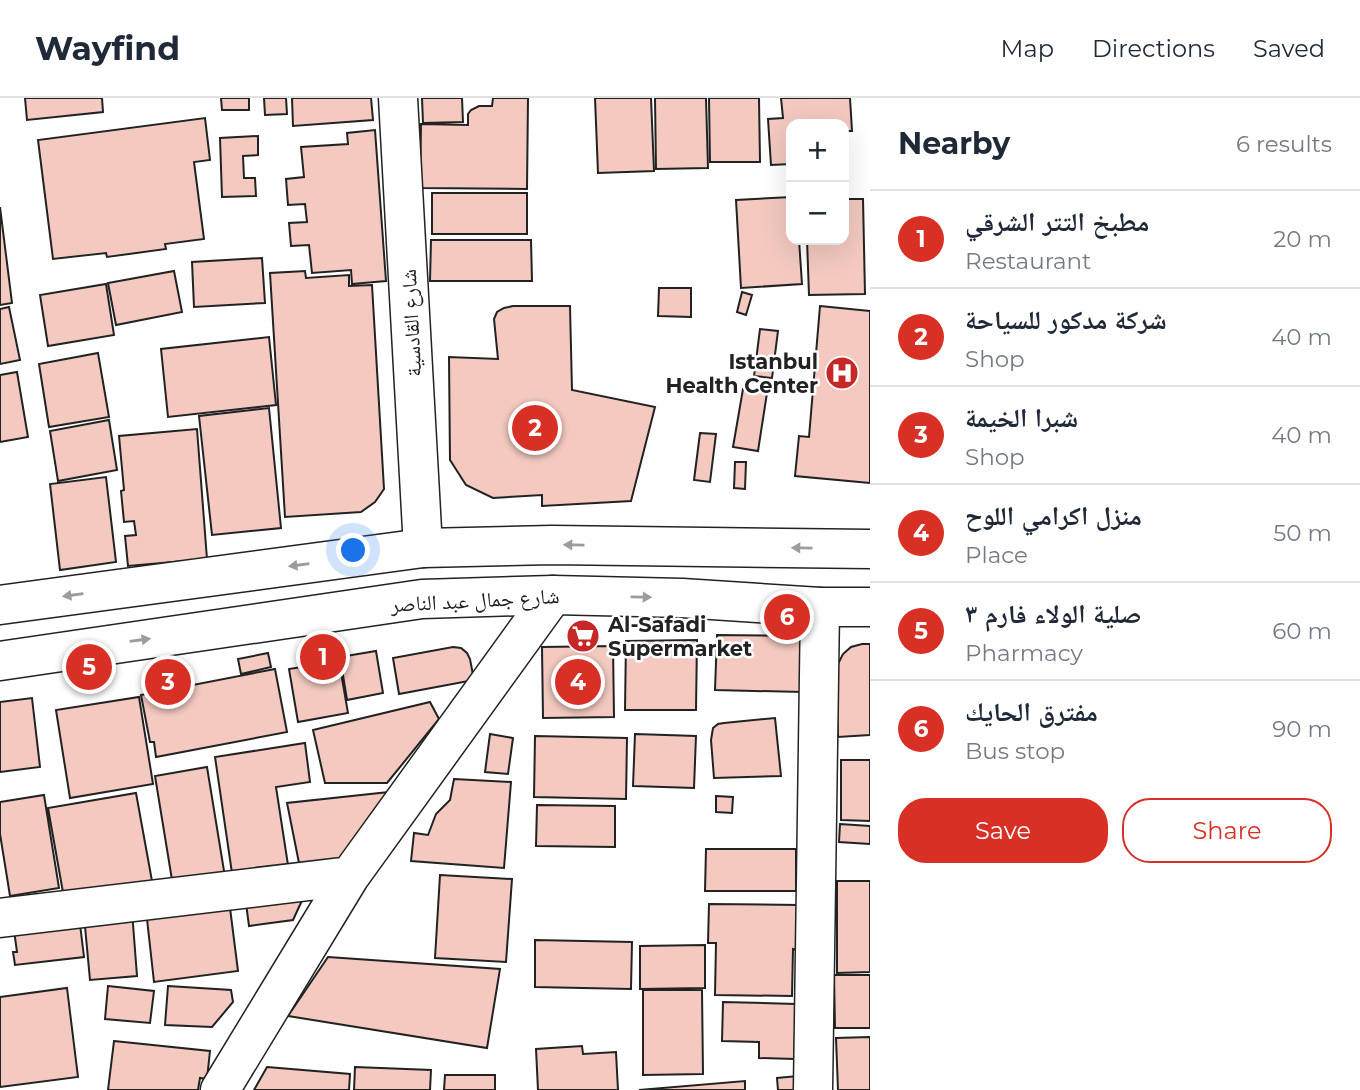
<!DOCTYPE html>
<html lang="en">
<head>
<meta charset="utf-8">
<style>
  body { margin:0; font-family:Montserrat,"Noto Naskh Arabic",sans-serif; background:#f6f6f7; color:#1f2937 }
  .controls { position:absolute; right:21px; top:21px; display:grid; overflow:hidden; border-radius:14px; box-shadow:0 7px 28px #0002 }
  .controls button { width:63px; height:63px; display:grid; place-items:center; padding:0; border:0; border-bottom:2px solid #e0e1e3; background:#fff; color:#1f2937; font:35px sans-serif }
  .you { position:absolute; left:354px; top:453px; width:24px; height:24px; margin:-18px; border:5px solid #fff; border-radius:50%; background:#1a73e8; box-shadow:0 0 0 10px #1a73e833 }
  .badge { display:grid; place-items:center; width:46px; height:46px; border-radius:50%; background:#d93025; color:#fff; font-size:23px; font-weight:700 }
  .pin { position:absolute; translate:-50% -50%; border:4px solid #fff; box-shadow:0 2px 7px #0006 }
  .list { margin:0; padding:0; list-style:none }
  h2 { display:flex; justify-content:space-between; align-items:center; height:91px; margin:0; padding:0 28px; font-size:30px }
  h2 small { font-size:23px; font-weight:400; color:#747a83 }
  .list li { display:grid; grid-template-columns:46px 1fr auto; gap:21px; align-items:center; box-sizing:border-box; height:98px; padding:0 28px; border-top:2px solid #e0e1e3 }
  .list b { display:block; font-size:26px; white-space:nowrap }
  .list p { margin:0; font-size:23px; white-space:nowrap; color:#747a83 }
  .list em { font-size:23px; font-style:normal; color:#747a83 }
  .actions { display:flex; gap:14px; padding:21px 28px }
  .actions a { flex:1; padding:16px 0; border:2px solid #d93025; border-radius:28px; text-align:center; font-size:24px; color:#d93025 }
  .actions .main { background:#d93025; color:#fff }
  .map { position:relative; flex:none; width:870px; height:992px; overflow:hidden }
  header { display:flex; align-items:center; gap:42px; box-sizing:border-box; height:98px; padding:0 35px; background:#fff; border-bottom:2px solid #e0e1e3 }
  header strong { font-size:33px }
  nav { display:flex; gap:38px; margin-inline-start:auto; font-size:24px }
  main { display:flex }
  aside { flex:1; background:#fff }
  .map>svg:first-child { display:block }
  .building { fill:#f3c9c0; stroke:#222; stroke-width:2 }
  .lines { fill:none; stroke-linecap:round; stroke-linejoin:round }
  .minor-casing { stroke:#222; stroke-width:41 }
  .major-casing { stroke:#222; stroke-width:41 }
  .minor { stroke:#fff; stroke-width:38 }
  .major { stroke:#fff; stroke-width:38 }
  .oneway { fill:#9c9c9c }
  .labels { text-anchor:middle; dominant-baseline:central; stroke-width:5; stroke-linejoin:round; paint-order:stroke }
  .street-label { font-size:21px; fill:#222; stroke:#fff }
  .poi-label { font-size:21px; font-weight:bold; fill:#222; stroke:#fff; text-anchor:end }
</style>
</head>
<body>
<header>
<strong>Wayfind</strong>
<nav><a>Map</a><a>Directions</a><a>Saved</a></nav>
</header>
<main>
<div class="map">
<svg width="870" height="992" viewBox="0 0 870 992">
  <rect width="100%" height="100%" fill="#fff"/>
  <path class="building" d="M 25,0 L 102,0 L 103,14 L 27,22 Z
    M 221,0 L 249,0 L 249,12 L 222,12 Z
    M 264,0 L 286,0 L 287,16 L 265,17 Z
    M 292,0 L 371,0 L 373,22 L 293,28 Z
    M 422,0 L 462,0 L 463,24 L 423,25 Z
    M 493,0 L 528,0 L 527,91 L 420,90 L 421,26 L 468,27 L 468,16 L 471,12 L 479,8 L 492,8 Z
    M 595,0 L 651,0 L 654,73 L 598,75 Z
    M 655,0 L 706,0 L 708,70 L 656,71 Z
    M 709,0 L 759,0 L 760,64 L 710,64 Z
    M 781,0 L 850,0 L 852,33 L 844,33 L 844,26 L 791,26 L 791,66 L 771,67 L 768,21 L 783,20 Z
    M 205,20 L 210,62 L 194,64 L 204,141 L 165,146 L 166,151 L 107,159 L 106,155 L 53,161 L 38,42 Z
    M 375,32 L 386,183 L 352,186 L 351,172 L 312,175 L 309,147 L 291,148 L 289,125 L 307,124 L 305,106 L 288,107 L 286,81 L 304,79 L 301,49 L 348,46 L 347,35 Z
    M 258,38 L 258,57 L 243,58 L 244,80 L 255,80 L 256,98 L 222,99 L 220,40 Z
    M 432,95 L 527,95 L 527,136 L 432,136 Z
    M 791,99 L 791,142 L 799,142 L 802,186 L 741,190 L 736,102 Z
    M 844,101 L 863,101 L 865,196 L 809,197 L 807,142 L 844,142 Z
    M 0,109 L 12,205 L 0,207 Z
    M 431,142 L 531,142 L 532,183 L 430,183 Z
    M 262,160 L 265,205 L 194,209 L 192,164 Z
    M 174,173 L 182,214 L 116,227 L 108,185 Z
    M 305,173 L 306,180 L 349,177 L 349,188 L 372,187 L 384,391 L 375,404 L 361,414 L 285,419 L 270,175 Z
    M 106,186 L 114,237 L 48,248 L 40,197 Z
    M 659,190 L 691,190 L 691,219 L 658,218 Z
    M 742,194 L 752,197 L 746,217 L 737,214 Z
    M 513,208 L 570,208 L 572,292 L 655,309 L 631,403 L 542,408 L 542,397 L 493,400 L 466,387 L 450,362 L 449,259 L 498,261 L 494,221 L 497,214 L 504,210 Z
    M 820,208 L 870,213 L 870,385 L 795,378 L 799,338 L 809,339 Z
    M 9,209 L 20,262 L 0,266 L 0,211 Z
    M 760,231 L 778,233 L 772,280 L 754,278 Z
    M 269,239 L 276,307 L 168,319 L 161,251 Z
    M 98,255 L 109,319 L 49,329 L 39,266 Z
    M 17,274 L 28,339 L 0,344 L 0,277 Z
    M 743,291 L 767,295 L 758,353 L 733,349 Z
    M 269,310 L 281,430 L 212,437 L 199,318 Z
    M 109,322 L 117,372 L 58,383 L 50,333 Z
    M 197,331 L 207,461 L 128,468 L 125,438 L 136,437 L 134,423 L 124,424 L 121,393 L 124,392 L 119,338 Z
    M 700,335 L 716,336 L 710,384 L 694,382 Z
    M 735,364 L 746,364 L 745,391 L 734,390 Z
    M 106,379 L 116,464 L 60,472 L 50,386 Z
    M 717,537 L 803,538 L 802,594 L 715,592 Z
    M 697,542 L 696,612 L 625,612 L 626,543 Z
    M 862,546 L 870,546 L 870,637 L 838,639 L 836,576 L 838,566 L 843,556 L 851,549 Z
    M 613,548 L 614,619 L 543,620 L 542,549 Z
    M 453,549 L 461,550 L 467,555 L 470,561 L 474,582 L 399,596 L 393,560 Z
    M 376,553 L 383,595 L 347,602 L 340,559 Z
    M 268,555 L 271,569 L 241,576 L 238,561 Z
    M 339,563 L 348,615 L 298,624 L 289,571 Z
    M 275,571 L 287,634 L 156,659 L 154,644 L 150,644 L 141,597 Z
    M 139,599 L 153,686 L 70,700 L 56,612 Z
    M 32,600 L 40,669 L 0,674 L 0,604 Z
    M 430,604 L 439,621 L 387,685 L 325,685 L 313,632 Z
    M 775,620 L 781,678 L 714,680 L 711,642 L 713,630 L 718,626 L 724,625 Z
    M 490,636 L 513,640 L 508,676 L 485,674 Z
    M 635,636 L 696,638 L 694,690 L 633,688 Z
    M 535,638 L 627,640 L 626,701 L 534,699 Z
    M 305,645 L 310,684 L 276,689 L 288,767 L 232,775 L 215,659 Z
    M 841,662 L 870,662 L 870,723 L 841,722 Z
    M 207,669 L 225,779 L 173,788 L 155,678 Z
    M 454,681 L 511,684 L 504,770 L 411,763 L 414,735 L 428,737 L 436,716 L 450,702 Z
    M 389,694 L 340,764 L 300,770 L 287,705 Z
    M 136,695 L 152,783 L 64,800 L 48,710 Z
    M 44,697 L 59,790 L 10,798 L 0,736 L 0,704 Z
    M 716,698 L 733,699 L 732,715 L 716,714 Z
    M 537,707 L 615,708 L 615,749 L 536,748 Z
    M 840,726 L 870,728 L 870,746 L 839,744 Z
    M 706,751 L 796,751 L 796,793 L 705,793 Z
    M 440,777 L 512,781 L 506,864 L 435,860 Z
    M 837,783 L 870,783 L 870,874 L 837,875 Z
    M 305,796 L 293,822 L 249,828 L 245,798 Z
    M 229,802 L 238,873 L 154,884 L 147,821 Z
    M 709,806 L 798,807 L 797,852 L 793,851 L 792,898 L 715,897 L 716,845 L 708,845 Z
    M 132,813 L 137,878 L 90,882 L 84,818 Z
    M 79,818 L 84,859 L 15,867 L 13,854 L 17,854 L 13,825 Z
    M 535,842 L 632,844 L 631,891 L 535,889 Z
    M 705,847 L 705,890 L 640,891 L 640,848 Z
    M 328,859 L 500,871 L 487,950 L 288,918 Z
    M 834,877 L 870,877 L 870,930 L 835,930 Z
    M 108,888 L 154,893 L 150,925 L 105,921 Z
    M 168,888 L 231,892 L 233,904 L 212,929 L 165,927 Z
    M 67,890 L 78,979 L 0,989 L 0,899 Z
    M 643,892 L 702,892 L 703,976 L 643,977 Z
    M 723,904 L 796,906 L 794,961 L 759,960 L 759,944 L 722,943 Z
    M 870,939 L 870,992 L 838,992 L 836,940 Z
    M 114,943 L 210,953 L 207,981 L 200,980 L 198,992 L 108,992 Z
    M 582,948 L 583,956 L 616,954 L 618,992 L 538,992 L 536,951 Z
    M 267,969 L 350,976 L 349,992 L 254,992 Z
    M 355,969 L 431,972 L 430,992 L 354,992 Z
    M 445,977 L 495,977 L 495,992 L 444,992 Z
    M 798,978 L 799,992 L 778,992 L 777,980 Z
    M 745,983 L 745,992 L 639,992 Z"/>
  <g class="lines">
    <defs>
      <path id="minor" d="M 398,0 L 423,450
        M 0,820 L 350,778
        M 220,992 L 350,778 L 553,497
        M 813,992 L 820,509"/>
      <path id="major" d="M 0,507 L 423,450 L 552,447 L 870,451
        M 0,563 L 422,501 L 553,497 L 682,500 L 820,509 L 870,509"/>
    </defs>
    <use href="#minor" class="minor-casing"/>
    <use href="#major" class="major-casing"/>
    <use href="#minor" class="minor"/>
    <use href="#major" class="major"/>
  </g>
  <defs><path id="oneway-solid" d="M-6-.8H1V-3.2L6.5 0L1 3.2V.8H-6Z" transform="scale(1.75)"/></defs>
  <g class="oneway">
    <use href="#oneway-solid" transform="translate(574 447) rotate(-179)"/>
    <use href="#oneway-solid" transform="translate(802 450) rotate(-179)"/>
    <use href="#oneway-solid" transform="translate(299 467) rotate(172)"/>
    <use href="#oneway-solid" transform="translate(73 497) rotate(172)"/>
    <use href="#oneway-solid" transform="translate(641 499) rotate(1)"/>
    <use href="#oneway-solid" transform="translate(140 542) rotate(-8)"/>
  </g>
  <defs>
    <symbol id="hospital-disc" viewBox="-11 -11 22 22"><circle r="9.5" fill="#c62828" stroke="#fff"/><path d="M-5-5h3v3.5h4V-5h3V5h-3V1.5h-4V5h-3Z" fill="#fff"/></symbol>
    <symbol id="supermarket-disc" viewBox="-11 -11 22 22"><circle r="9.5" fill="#c62828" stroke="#fff"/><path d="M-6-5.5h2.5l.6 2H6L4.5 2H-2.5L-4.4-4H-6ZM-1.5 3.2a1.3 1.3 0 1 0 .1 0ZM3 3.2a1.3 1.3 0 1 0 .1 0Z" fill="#fff"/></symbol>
  </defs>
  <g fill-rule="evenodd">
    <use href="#hospital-disc" x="823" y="256" width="38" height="38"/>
    <use href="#supermarket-disc" x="564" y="519" width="38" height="38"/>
  </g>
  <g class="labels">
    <g class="street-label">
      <text transform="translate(411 225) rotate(-93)">شارع القادسية</text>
      <text transform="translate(475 502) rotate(-3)">شارع جمال عبد الناصر</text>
    </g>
    <g class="poi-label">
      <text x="818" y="263">Istanbul<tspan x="818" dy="24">Health Center</tspan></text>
      <text x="608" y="526" text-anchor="start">Al-Safadi<tspan x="608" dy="24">Supermarket</tspan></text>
    </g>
  </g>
</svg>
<div class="controls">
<button>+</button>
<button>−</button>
</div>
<div class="you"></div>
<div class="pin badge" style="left:323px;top:559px">1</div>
<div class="pin badge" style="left:535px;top:330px">2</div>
<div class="pin badge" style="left:168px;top:584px">3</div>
<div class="pin badge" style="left:578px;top:584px">4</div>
<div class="pin badge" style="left:89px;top:569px">5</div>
<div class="pin badge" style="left:787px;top:519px">6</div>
</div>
<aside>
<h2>Nearby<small>6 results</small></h2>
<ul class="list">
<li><span class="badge">1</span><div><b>مطبخ التتر الشرقي</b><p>Restaurant</p></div><em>20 m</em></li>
<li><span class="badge">2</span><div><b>شركة مدكور للسياحة</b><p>Shop</p></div><em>40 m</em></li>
<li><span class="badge">3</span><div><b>شبرا الخيمة</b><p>Shop</p></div><em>40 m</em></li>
<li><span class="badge">4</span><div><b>منزل اكرامي اللوح</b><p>Place</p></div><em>50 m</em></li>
<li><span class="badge">5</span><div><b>صلية الولاء فارم ٣</b><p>Pharmacy</p></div><em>60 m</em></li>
<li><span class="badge">6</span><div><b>مفترق الحايك</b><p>Bus stop</p></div><em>90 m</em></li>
</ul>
<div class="actions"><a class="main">Save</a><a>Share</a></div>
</aside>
</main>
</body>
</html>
